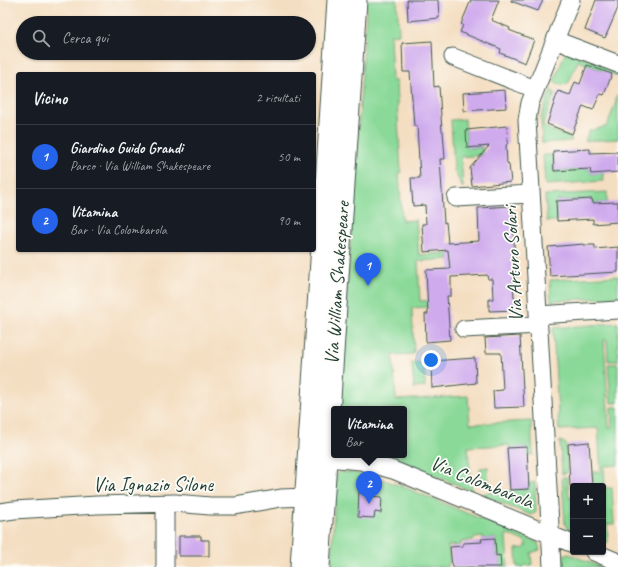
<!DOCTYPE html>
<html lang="it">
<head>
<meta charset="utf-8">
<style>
  body { margin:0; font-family:Caveat,sans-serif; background:#20242c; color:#f1f3f6 }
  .controls { position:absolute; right:12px; bottom:12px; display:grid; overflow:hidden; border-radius:4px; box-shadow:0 1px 3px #0004 }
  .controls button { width:36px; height:36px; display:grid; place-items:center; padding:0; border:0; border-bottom:1px solid #363941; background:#171b24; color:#f1f3f6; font:20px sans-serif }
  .you { position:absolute; left:431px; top:360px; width:14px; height:14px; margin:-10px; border:3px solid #fff; border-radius:50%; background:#1a73e8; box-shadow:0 0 0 6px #1a73e833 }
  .badge { display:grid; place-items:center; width:26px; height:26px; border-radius:50%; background:#2563eb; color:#fff; font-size:13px; font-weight:700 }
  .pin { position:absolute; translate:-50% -33px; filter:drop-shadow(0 1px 2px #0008) }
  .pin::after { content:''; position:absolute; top:21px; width:14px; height:12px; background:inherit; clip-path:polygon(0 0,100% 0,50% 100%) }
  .popup { position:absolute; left:331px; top:406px; width:76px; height:52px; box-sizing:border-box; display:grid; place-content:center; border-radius:4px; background:#171b24; filter:drop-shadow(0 1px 3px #0005); font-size:13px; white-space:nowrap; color:#9ea1a6 }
  .popup b { font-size:15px; color:#f1f3f6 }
  .popup::after { content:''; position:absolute; left:50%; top:100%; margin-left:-8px; border:8px solid transparent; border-top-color:#171b24 }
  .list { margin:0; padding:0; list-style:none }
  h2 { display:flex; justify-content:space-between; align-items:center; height:52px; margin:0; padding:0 16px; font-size:17px }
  h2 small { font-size:13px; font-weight:400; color:#9ea1a6 }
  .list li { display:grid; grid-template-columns:26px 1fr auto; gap:12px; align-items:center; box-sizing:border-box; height:64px; padding:0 16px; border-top:1px solid #363941 }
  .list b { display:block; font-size:15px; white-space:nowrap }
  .list p { margin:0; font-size:13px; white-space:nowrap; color:#9ea1a6 }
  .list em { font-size:13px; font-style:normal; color:#9ea1a6 }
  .icon { flex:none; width:22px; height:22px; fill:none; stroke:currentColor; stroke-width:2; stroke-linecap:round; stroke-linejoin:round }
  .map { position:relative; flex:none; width:618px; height:567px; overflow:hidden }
  .search { position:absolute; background:#171b24; box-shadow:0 1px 3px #0004; left:16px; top:16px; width:300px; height:44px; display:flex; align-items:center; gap:10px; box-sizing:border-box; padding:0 14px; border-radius:22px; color:#9ea1a6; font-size:15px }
  .panel { position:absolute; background:#171b24; box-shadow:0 1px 3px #0004; left:16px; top:72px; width:300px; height:180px; border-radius:4px }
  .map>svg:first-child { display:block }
  .green { fill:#8ad998; stroke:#548b66 }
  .building { fill:#cfaaed }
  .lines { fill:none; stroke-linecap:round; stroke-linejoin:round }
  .minor-casing { stroke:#3f5549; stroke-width:19 }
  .major-casing { stroke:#3f5549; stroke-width:23 }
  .minor { stroke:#fff; stroke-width:17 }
  .major { stroke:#fff; stroke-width:21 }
  .labels { text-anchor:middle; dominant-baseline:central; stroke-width:3.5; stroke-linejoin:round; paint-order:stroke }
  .street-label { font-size:20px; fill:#1f3d34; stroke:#fdfcf7 }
</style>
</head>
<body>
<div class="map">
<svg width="618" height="567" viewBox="0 0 618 567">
  <rect width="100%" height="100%" fill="#fdfcf7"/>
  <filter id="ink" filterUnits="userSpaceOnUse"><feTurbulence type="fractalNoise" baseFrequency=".025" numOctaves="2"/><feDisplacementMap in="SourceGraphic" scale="8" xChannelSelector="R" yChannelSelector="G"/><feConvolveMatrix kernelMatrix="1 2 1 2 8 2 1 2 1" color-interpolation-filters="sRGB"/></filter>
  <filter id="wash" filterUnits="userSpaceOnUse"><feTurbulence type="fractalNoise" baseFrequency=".012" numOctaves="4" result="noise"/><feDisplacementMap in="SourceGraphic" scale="16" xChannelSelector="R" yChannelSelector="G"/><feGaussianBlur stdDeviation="0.9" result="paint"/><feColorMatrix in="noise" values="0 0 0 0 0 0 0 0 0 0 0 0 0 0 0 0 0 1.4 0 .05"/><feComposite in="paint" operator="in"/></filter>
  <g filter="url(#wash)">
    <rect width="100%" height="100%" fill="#f4dec1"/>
    <path class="green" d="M 367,0 L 397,0 L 399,34 L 390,35 L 392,81 L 396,81 L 401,173 L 399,173 L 402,221 L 416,220 L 419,255 L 448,253 L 449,259 L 418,261 L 420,301 L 444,300 L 444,306 L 412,308 L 414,354 L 393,355 L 396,400 L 468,396 L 470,424 L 531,421 L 533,455 L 527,455 L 527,447 L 510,448 L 509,445 L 468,447 L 472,491 L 401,462 L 378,455 L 404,455 L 404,409 L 339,409 Z
      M 566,51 L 618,71 L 618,76 L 578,61 L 569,82 C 564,87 560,84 554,82 Z
      M 551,90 L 554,92 L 555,93 L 544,122 L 543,125 L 544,127 L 571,138 L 572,141 L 542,143 L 541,118 Z
      M 618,94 L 618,139 L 585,141 L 589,131 L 607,126 L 616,102 L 615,98 Z
      M 465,119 L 467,146 L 469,148 L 482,147 L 482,155 L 461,157 L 463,187 L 463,188 L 454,170 L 451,120 Z
      M 543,155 L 553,155 L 554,171 L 590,169 L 591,174 L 603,173 L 603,181 L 545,185 Z
      M 607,192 L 607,203 L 593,203 L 592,199 L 556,201 L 557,221 L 547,221 L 545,195 Z
      M 618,276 L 618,297 L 551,301 L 550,280 Z
      M 618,323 L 618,361 L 608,361 L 607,340 L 604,340 L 609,427 L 612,426 L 611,407 L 618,407 L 618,465 L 604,466 L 605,488 L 612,488 L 614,524 L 607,524 L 608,542 L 604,542 L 603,545 L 603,486 L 594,486 L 593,472 L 601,472 L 598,428 L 559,430 L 553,328 Z
      M 424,362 L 425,387 L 414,388 L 412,363 Z
      M 608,364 L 618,364 L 618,403 L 611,403 Z
      M 560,441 L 565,443 L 566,444 L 567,473 L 562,474 Z
      M 488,467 L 489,485 L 483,486 L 481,477 L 480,468 Z
      M 340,472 C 363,472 385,480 406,488 L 532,540 L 538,543 L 540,550 L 531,553 L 532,565 L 529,566 L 525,565 L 523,567 L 517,567 L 516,549 L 525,548 L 526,547 L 526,543 L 524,541 L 507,534 L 506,536 L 508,567 L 501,567 L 500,555 L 496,556 L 495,538 L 485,539 L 484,537 L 474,538 L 474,540 L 461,542 L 461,545 L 448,546 L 450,563 L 447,563 L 448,567 L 331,567 L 336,478 L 337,474 Z
      M 562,477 L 567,477 L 569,498 L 573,498 L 573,533 L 567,529 L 565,524 Z
      M 535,482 L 536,512 L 532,515 L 528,514 L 484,496 L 484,493 L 510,491 L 510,490 L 529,489 L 529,483 Z
      M 565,554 L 569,554 L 601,567 L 563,567 L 563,557 Z"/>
    <g id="blocks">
      <path class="building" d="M 407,0 L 438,0 L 439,18 L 408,21 Z
        M 471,0 L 499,0 L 491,20 L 510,28 L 509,30 L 534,40 L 525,63 L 500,53 L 501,49 L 460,32 L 463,25 L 461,24 Z
        M 511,0 L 543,0 L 538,11 L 511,1 Z
        M 596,0 L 618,0 L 618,8 L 605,38 L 585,30 Z
        M 432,41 L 434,87 L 439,86 L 442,131 L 443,131 L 445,159 L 440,159 L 444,223 L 446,222 L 448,243 L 479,241 L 478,208 L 512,206 L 516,278 L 513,278 L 514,298 L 517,298 L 518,310 L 489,311 L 489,299 L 493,299 L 492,279 L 488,279 L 487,275 L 451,277 L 451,296 L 447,296 L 450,340 L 426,342 L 425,314 L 428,314 L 426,270 L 450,269 L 448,250 L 424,252 L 422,224 L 426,224 L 425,205 L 413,206 L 411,178 L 420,178 L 417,126 L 414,126 L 410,72 L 403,72 L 402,43 Z
        M 587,65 L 612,74 L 604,95 L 600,94 L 593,110 L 583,106 L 572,134 L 547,124 L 558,91 L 570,95 L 575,82 L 580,84 Z
        M 505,90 L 506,108 L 464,111 L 463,93 Z
        M 507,126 L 508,143 L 506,145 L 507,163 L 509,165 L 511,182 L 472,186 L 470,168 L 489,146 L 467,148 L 466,130 Z
        M 590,149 L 590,153 L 618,152 L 618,172 L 591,174 L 590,169 L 554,171 L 553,151 Z
        M 592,199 L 593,203 L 618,202 L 618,222 L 593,224 L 593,219 L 557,221 L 556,201 Z
        M 584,244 L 584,245 L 595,245 L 595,249 L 618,247 L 618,272 L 550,276 L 548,247 Z
        M 520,336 L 524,407 L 494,408 L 493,391 L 503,390 L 501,353 L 486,353 L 485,338 Z
        M 475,358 L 476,383 L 432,388 L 431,361 Z
        M 589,442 L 592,486 L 570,486 L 568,444 Z
        M 527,447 L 529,489 L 510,490 L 507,448 Z
        M 359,490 L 370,490 L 370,496 L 382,497 L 381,513 L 375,512 L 374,518 L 358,517 Z
        M 179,536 L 201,536 L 201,540 L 209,540 L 209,556 L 179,556 Z
        M 495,538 L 496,556 L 500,555 L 501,567 L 452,567 L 450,547 L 463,546 L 463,543 L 482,542 L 481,539 Z"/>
    </g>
  </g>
  <g filter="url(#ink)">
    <use href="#blocks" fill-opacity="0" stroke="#3f5549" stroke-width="1"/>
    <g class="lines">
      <defs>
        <path id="minor" d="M 555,40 L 618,64
          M 453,57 L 535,89
          M 456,198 L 531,194
          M 538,315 L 618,310
          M 464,329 L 538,325
          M 326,458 L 361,461 L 393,470 L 573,544
          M 165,504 L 165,567
          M 0,512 L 14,510 L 97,505 L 175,503 L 210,506 L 235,506 L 281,498 L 306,497
          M 594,552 L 618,562
          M 552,567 L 549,506 L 527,120 L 530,103 L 571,0"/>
        <path id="major" d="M 301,567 L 338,0
          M 319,567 L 356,0"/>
      </defs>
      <use href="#minor" class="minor-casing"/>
      <use href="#major" class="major-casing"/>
      <use href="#minor" class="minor"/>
      <use href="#major" class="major"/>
    </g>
  </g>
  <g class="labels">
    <g class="street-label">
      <text transform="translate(513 264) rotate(-93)">Via Arturo Solari</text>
      <text transform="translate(337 283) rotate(-86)">Via William Shakespeare</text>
      <text transform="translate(482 482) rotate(22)">Via Colombarola</text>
      <text x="153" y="484">Via Ignazio Silone</text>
    </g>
  </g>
</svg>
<div class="controls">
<button>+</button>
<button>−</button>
</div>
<div class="you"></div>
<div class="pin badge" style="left:368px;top:286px">1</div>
<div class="pin badge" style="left:369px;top:504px">2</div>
<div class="popup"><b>Vitamina</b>Bar</div>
<div class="search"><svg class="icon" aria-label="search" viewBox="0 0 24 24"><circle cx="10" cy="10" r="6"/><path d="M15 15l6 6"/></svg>Cerca qui</div>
<section class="panel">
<h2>Vicino<small>2 risultati</small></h2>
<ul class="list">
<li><span class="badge">1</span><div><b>Giardino Guido Grandi</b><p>Parco · Via William Shakespeare</p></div><em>50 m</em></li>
<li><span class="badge">2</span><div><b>Vitamina</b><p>Bar · Via Colombarola</p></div><em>90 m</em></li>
</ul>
</section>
</div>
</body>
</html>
